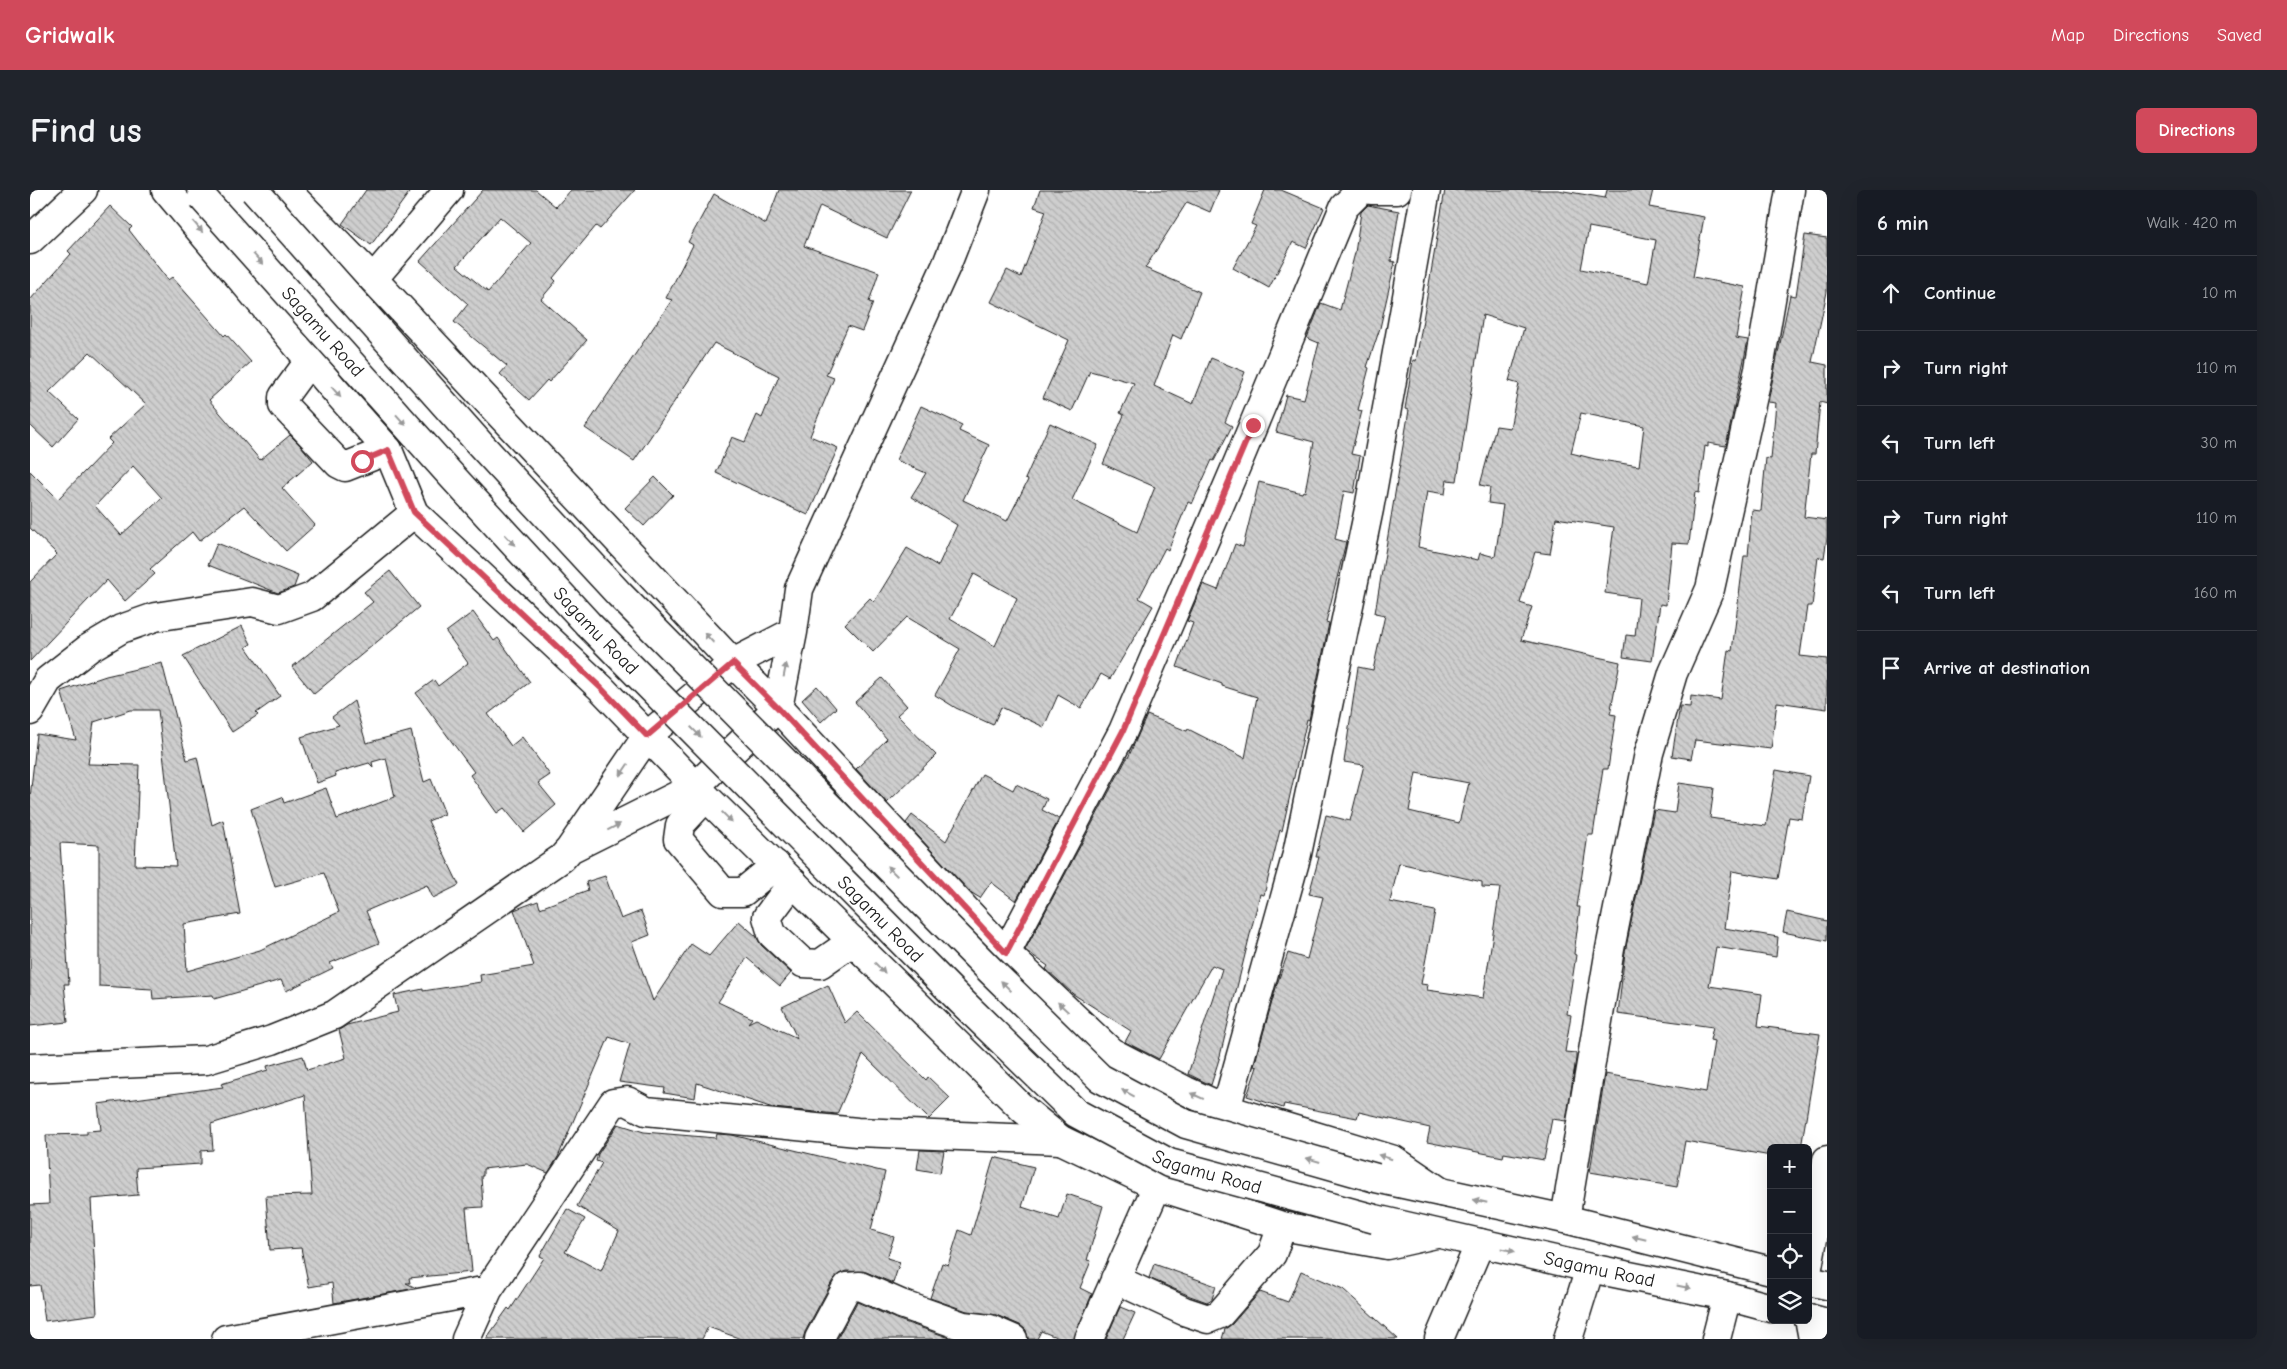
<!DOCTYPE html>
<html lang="en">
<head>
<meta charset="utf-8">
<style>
  body { margin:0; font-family:"Comic Neue",sans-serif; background:#20242c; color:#f1f3f6 }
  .controls { position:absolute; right:15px; bottom:15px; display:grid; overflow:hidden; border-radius:8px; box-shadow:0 5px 20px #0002 }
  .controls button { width:45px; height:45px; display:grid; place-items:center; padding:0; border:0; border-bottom:1px solid #363941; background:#171b24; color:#f1f3f6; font:25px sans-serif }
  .stop { position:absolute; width:15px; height:15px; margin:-11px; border:4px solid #d1495b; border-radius:50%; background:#fff }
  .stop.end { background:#d1495b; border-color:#fff; box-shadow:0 1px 5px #0008 }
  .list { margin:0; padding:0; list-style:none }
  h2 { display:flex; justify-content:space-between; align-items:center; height:65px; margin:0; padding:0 20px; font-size:21px }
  h2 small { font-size:16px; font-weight:400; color:#9ea1a6 }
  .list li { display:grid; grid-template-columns:32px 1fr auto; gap:15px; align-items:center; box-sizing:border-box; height:75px; padding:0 20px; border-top:1px solid #363941 }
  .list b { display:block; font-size:19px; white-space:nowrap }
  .list em { font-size:16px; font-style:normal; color:#9ea1a6 }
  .icon { flex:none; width:28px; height:28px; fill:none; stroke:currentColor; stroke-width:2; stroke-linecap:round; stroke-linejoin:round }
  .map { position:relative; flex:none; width:1797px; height:1149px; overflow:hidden; border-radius:8px }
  header { display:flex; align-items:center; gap:30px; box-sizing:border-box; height:70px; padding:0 25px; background:#d1495b; color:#fff }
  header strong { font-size:24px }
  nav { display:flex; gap:28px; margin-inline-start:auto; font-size:18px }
  .intro { display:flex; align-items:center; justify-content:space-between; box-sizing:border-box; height:120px; padding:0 30px }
  h1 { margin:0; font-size:35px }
  .button { padding:12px 22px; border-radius:8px; background:#d1495b; color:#fff; font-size:18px; font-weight:700 }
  main { display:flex; gap:30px; padding:0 30px }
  aside { flex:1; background:#171b24; border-radius:8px; box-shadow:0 5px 20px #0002 }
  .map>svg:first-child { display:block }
  .building { fill:url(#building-back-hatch); stroke:#1c1c1c; fill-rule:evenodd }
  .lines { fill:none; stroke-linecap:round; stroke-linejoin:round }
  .minor-casing { stroke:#1c1c1c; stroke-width:31 }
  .major-casing { stroke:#1c1c1c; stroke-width:31 }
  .highway-casing { stroke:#1c1c1c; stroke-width:31 }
  .minor { stroke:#fff; stroke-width:28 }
  .major { stroke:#fff; stroke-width:28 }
  .highway { stroke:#fff; stroke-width:28 }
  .highway-bridge-casing { stroke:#1c1c1c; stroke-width:31; stroke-linecap:butt }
  .highway-bridge { stroke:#fff; stroke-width:28 }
  .oneway { fill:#999 }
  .route { stroke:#d1495b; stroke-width:6 }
  .labels { text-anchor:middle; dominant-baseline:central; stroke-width:5; stroke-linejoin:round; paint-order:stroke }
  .street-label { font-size:19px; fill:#1c1c1c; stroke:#fff }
</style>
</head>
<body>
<header>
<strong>Gridwalk</strong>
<nav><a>Map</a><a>Directions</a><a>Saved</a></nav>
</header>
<div class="intro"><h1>Find us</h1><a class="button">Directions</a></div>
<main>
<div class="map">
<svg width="1797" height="1149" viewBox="0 0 1797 1149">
  <defs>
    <pattern id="building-back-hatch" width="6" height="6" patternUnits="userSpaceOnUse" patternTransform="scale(1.25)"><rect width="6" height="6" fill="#cecece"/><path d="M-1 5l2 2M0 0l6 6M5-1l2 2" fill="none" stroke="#b0b0b0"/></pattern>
  </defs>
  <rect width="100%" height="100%" fill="#fff"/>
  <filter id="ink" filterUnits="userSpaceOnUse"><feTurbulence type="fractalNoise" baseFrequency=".02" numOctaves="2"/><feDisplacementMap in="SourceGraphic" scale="10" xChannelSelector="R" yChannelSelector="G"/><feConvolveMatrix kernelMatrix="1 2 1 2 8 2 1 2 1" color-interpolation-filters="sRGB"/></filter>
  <g filter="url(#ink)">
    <path class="building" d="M 336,0 L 381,0 L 341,55 L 312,34 Z
      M 453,0 L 506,0 L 526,17 L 541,0 L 605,0 L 570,39 L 566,36 L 523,88 L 526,91 L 511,109 L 557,150 L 519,192 L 517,190 L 499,210 L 470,184 L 477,176 L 424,132 L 438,114 L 390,71 ZM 470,27 L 501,53 L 458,102 L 427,76 Z
      M 749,0 L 881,0 L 857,48 L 790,16 L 774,56 L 849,82 L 839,112 L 843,113 L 832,141 L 818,136 L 796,185 L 804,188 L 780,246 L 808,258 L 778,325 L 686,283 L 702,247 L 715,252 L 727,225 L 732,228 L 749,186 L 684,153 L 604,271 L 555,238 L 642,110 L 636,108 L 663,55 L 658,52 L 684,4 L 736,34 Z
      M 1010,0 L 1189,0 L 1180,22 L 1157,12 L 1115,78 L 1170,102 L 1151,149 L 1143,145 L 1124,196 L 1163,214 L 1181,168 L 1215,182 L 1195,232 L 1202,236 L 1184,271 L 1182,270 L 1162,314 L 1158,312 L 1138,360 L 1135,358 L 1109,408 L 1123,416 L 1080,489 L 1071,484 L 1051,518 L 1028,505 L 1014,537 L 971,517 L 963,535 L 926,518 L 905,505 L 930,459 L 877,427 L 843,462 L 815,434 L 840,408 L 844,412 L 877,358 L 908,376 L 927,335 L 881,307 L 896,283 L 866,270 L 891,216 L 932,235 L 929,241 L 959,255 L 933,310 L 977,331 L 998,290 L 995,289 L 1020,233 L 1068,255 L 1042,310 L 1107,342 L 1125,297 L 1073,274 L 1094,225 L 1090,223 L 1104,193 L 1060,181 L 1042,221 L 1013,208 L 1039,150 L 961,112 L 977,80 L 991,87 L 1016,21 L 1004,17 ZM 944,384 L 987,408 L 965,456 L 920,429 Z
      M 1235,0 L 1251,0 L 1294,18 L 1276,58 L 1263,52 L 1239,98 L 1203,78 L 1226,36 L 1221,34 Z
      M 1415,0 L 1528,0 L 1575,8 L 1577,0 L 1623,0 L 1619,17 L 1674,27 L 1663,87 L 1715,97 L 1706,148 L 1718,150 L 1696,256 L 1678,253 L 1678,257 L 1675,256 L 1669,303 L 1665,302 L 1659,354 L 1642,353 L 1636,415 L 1630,414 L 1622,471 L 1593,467 L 1596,445 L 1605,446 L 1609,408 L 1575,403 L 1584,337 L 1526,328 L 1520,364 L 1505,362 L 1490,413 L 1502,417 L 1491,450 L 1590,472 L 1580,524 L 1586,525 L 1578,579 L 1573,579 L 1563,645 L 1558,645 L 1547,717 L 1550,717 L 1544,764 L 1546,765 L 1537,824 L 1541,825 L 1535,862 L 1546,863 L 1546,869 L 1536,931 L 1522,929 L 1514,970 L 1474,963 L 1473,967 L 1397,952 L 1400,938 L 1329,922 L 1327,928 L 1254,914 L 1253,918 L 1217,906 L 1227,877 L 1224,876 L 1247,794 L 1258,763 L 1277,769 L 1293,707 L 1279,704 L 1289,667 L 1286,667 L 1296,625 L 1320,631 L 1334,575 L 1314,572 L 1328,477 L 1343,480 L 1355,425 L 1345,423 L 1379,220 L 1375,219 L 1383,170 L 1386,171 ZM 1559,37 L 1626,50 L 1618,93 L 1551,79 ZM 1453,125 L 1494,138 L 1479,191 L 1489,194 L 1480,238 L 1466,236 L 1450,295 L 1460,297 L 1458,313 L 1473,315 L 1465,367 L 1450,363 L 1448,370 L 1388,357 L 1397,301 L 1415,304 L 1417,290 L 1427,291 ZM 1551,223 L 1614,236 L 1609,276 L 1565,269 L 1541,263 ZM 1386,583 L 1439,593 L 1429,633 L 1379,621 ZM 1369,673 L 1452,692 L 1452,697 L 1470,698 L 1453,808 L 1397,800 L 1398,795 L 1391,794 L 1405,721 L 1360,712 Z
      M 1338,15 L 1369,21 L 1361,71 L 1365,72 L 1350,138 L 1337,177 L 1339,178 L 1328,220 L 1332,221 L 1321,264 L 1330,266 L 1324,303 L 1314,301 L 1305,349 L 1316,352 L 1296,432 L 1299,433 L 1279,530 L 1277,529 L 1252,641 L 1250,640 L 1234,705 L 1230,704 L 1190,866 L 1181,895 L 1158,884 L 1192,779 L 1182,775 L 1129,869 L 1095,852 L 1101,841 L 1043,804 L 1016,779 L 1018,776 L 995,760 L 1097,568 L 1098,568 L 1117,525 L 1157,541 L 1158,539 L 1215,568 L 1227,507 L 1192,496 L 1192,494 L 1147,477 L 1163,433 L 1157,431 L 1173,394 L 1188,400 L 1205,354 L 1213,357 L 1229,292 L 1272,303 L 1273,301 L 1275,302 L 1284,252 L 1246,242 L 1256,205 L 1274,209 L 1289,153 L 1277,148 L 1291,113 L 1310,120 L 1325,63 L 1331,22 Z
      M 80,16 L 102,37 L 99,40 L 138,90 L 142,87 L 194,146 L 196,144 L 221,172 L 179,210 L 230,270 L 260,245 L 272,257 L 283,271 L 252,298 L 285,335 L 256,361 L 214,316 L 169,351 L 162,342 L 120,379 L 125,384 L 95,411 L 77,390 L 0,471 L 0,392 L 27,364 L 0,338 L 0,281 L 28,309 L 82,253 L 78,249 L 116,214 L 60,162 L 19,202 L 48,229 L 23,257 L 0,235 L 0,110 L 41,64 L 38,61 ZM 103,276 L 132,308 L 91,345 L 65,316 Z
      M 1775,45 L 1797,48 L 1797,102 L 1782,172 L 1797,175 L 1797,214 L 1790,212 L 1785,264 L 1781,264 L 1774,327 L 1797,330 L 1797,347 L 1794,368 L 1788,367 L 1782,416 L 1777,416 L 1770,466 L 1797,469 L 1797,519 L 1747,512 L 1741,559 L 1665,550 L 1661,569 L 1642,566 L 1650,516 L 1660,517 L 1661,506 L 1691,510 L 1698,460 L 1702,461 L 1714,366 L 1718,366 L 1722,320 L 1731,321 L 1736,268 L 1741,269 L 1746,213 L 1738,212 L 1760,105 L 1766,106 Z
      M 625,287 L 643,305 L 614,336 L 595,318 Z
      M 187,353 L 268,386 L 264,397 L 248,403 L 178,375 Z
      M 360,381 L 389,417 L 284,504 L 262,477 L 343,412 L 334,402 Z
      M 443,422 L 464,451 L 468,448 L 500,492 L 458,524 L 481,556 L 492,547 L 520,585 L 508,593 L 526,615 L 494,642 L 474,618 L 467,623 L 440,585 L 444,582 L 386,503 L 404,490 L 408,496 L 438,473 L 416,442 Z
      M 212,436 L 221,454 L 216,457 L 250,506 L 226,523 L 228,525 L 202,542 L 153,466 Z
      M 132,473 L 157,570 L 167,567 L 182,635 L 193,630 L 210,724 L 154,734 L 157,781 L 230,760 L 309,722 L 294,683 L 245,697 L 221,619 L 252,607 L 254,613 L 296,598 L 307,629 L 365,607 L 356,568 L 342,572 L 343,577 L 339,573 L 305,583 L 306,586 L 287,593 L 271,547 L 309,535 L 302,527 L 324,511 L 336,553 L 381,541 L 394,592 L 401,589 L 415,624 L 398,631 L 429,695 L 403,708 L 397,695 L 336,721 L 349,753 L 300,773 L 303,778 L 256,801 L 251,790 L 184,809 L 183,805 L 123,809 L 122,799 L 69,796 L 69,655 L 30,653 L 39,794 L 34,794 L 38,832 L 0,836 L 0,607 L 7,544 L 46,550 L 31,501 L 76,486 ZM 101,520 L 128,520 L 146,676 L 105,675 L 109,575 L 58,574 L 64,532 Z
      M 852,488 L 877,516 L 867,525 L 906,565 L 857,613 L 826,579 L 857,549 L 825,512 Z
      M 787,496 L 806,518 L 791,532 L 772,510 Z
      M 1746,580 L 1779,586 L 1772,629 L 1759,627 L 1748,689 L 1702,681 L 1694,738 L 1748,747 L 1746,767 L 1686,757 L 1679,796 L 1732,804 L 1728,836 L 1790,844 L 1771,958 L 1741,958 L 1741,966 L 1655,951 L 1647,997 L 1560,982 L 1575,884 L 1676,902 L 1684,851 L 1680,850 L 1683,837 L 1588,824 L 1595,762 L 1624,620 L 1645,623 L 1649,593 L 1684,598 L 1680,628 L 1736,636 Z
      M 952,584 L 983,600 L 986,594 L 1017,609 L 1012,620 L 1029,629 L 986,711 L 961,692 L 950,708 L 940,702 L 876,633 L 882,625 L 916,651 Z
      M 575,686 L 591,729 L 611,721 L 620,745 L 602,752 L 623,811 L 661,754 L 679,766 L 709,731 L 726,746 L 731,755 L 761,783 L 750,796 L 717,768 L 688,812 L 722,828 L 718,833 L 726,829 L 767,848 L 752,817 L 798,795 L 815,833 L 827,822 L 896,890 L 898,887 L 920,908 L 899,929 L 833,864 L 807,924 L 743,918 L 667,893 L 665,908 L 634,903 L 635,898 L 589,892 L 600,854 L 579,847 L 528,967 L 518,983 L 497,974 L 453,979 L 453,986 L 451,986 L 453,1017 L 436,1018 L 442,1082 L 379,1088 L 380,1093 L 376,1093 L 386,1098 L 304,1113 L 302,1093 L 279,1097 L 271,1058 L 240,1060 L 236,1006 L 282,1005 L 275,905 L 181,934 L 183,960 L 171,961 L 171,974 L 106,978 L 108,1005 L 61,1009 L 67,1124 L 15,1131 L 10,1095 L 0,1096 L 0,1015 L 19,1014 L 16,945 L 57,944 L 57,941 L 71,940 L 68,914 L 193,897 L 191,894 L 238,880 L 237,876 L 273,866 L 277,880 L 316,868 L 309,840 L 317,835 L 368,822 L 364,805 L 393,799 L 393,801 L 451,792 L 450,785 L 504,776 L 484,720 L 508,711 L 510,718 L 558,700 L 556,692 Z
      M 1757,722 L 1797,731 L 1797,751 L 1753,742 Z
      M 588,934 L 614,942 L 686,948 L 687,944 L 702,945 L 855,982 L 841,1040 L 864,1047 L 857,1068 L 870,1072 L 863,1093 L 836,1082 L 816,1081 L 809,1084 L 803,1090 L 775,1142 L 773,1149 L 711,1149 L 678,1137 L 672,1149 L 456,1149 L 478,1118 L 480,1120 L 514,1068 L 510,1066 L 537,1019 L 555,1029 L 535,1062 L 571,1081 L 589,1041 L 547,1016 L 572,973 L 566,971 L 568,964 Z
      M 890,960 L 914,961 L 910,983 L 887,979 Z
      M 964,967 L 1004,977 L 992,1017 L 1029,1029 L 1037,1004 L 1073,1016 L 1057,1070 L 1061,1071 L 1050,1098 L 1062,1104 L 1044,1149 L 1031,1149 L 1011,1141 L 1007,1149 L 998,1149 L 996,1140 L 990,1135 L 966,1125 L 937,1121 L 900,1108 L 912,1073 L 918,1075 L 929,1040 L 941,1045 Z
      M 1124,1074 L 1186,1096 L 1182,1109 L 1177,1112 L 1160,1106 L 1119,1088 Z
      M 1271,1081 L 1313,1099 L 1368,1149 L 1192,1149 L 1195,1139 L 1202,1134 L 1230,1102 L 1258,1112 Z
      M 827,1112 L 866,1129 L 923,1149 L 807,1149 Z
      M 1090,1117 L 1105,1123 L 1093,1149 L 1076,1149 Z"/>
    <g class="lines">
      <defs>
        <path id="minor" d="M 1341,0 L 1367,0
          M 0,50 L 53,0
          M 343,89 L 419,0
          M 280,170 L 253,207 L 253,215 L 309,274 L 315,277 L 358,260
          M 703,473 L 763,442
          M 748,518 L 763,442 L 769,399 L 917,74 L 946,0
          M 0,521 L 18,490 L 59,458 L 91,439 L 125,427 L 222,412 L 249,419 L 282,407 L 384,323
          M 676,607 L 650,635 L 648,649 L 693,702 L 713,702 L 746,675
          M 763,692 L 737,727 L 742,744 L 773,773 L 790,774 L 823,751
          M 976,763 L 1093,541 L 1208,272 L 1314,17 L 1331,0
          M 1196,919 L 1267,664 L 1339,319 L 1396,0
          M 1535,1029 L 1580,759 L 1619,563 L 1643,483 L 1680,399 L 1729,179 L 1760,0
          M 1778,1077 L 1797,970
          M 1085,1089 L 1154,1121 L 1178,1129 L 1190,1124 L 1242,1064 L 1252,1036
          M 1779,1128 L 1783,1149
          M 196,1149 L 458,1100
          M 436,1149 L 458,1100 L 583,913 L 597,911 L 616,921 L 827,942 L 1031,950
          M 789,1149 L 817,1097 L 830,1096 L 871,1114 L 933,1136 L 960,1139 L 983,1149
          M 1059,1149 L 1127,996
          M 1409,1149 L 1450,1053
          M 1538,1149 L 1560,1078
          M 1686,1149 L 1697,1106"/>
        <path id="major" d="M 136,0 L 303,198 L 358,260 L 384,323 L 571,498 L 676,607 L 993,919 L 1031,950 L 1127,996 L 1252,1036 L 1357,1055 L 1406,1044
          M 256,0 L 343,89 L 703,473 L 748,518 L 976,763 L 1081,862 L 1156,901 L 1196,919 L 1364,970 L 1411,1002
          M 542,658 L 666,596 L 740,525
          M 0,878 L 176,870 L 242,850 L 304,825 L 532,668 L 540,659 L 617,546 L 696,479"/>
        <g id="highway">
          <path d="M 1346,988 L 1535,1029 L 1741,1081"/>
          <path id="s1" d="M 1345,1029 L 1560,1078 L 1697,1106 L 1741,1118"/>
          <path d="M 1778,1091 L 1797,1095"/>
          <path d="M 1778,1128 L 1797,1133"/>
        </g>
      </defs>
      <use href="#minor" class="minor-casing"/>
      <use href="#major" class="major-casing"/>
      <use href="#highway" class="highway-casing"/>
      <use href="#minor" class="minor"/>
      <use href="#major" class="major"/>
      <use href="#highway" class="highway"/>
      <defs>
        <g id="highway-bridge">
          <path d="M 224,0 L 450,254 L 589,404 L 961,781 L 1070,888 L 1156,934 L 1346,988"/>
          <path id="s2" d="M 172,7 L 419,283 L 558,434 L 931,811 L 1046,923 L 1139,973 L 1345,1029"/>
        </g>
      </defs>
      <use href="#highway-bridge" class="highway-bridge-casing"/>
      <use href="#highway-bridge" class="highway-bridge"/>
    </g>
    <defs><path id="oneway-solid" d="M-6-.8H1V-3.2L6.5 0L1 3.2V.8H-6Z" transform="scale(1.25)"/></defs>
    <g class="oneway">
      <use href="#oneway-solid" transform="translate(168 37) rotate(50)"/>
      <use href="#oneway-solid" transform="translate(228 69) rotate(48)"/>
      <use href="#oneway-solid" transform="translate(306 202) rotate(49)"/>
      <use href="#oneway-solid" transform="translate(371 230) rotate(48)"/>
      <use href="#oneway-solid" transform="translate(480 350) rotate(47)"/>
      <use href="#oneway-solid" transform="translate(679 448) rotate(-133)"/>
      <use href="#oneway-solid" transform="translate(755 480) rotate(-79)"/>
      <use href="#oneway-solid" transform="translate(666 542) rotate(45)"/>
      <use href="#oneway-solid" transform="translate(594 580) rotate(124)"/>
      <use href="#oneway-solid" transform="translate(697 627) rotate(45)"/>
      <use href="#oneway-solid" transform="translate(584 637) rotate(-27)"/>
      <use href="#oneway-solid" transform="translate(862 681) rotate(-135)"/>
      <use href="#oneway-solid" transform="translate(850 778) rotate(45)"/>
      <use href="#oneway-solid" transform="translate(976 796) rotate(-136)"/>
      <use href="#oneway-solid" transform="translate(1033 817) rotate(-137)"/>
      <use href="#oneway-solid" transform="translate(1098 903) rotate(-152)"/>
      <use href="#oneway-solid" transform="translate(1167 906) rotate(-156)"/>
      <use href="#oneway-solid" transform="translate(1355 967) rotate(-162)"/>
      <use href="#oneway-solid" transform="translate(1283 970) rotate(-164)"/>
      <use href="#oneway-solid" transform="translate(1450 1011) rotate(-167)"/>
      <use href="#oneway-solid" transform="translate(1609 1048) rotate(-166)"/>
      <use href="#oneway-solid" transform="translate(1478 1060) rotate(13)"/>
      <use href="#oneway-solid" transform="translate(1654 1097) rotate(11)"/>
    </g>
  </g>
  <g class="lines" filter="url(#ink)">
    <path class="route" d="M 332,271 L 358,260 L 384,322 L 571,498 L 617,546 L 703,473 L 748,518 L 976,763 L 1093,541 L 1223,235"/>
  </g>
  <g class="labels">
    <g class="street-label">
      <text stroke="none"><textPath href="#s2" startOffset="181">Sagamu Road</textPath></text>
      <text stroke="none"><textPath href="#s2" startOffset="586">Sagamu Road</textPath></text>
      <text stroke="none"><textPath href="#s2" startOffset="991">Sagamu Road</textPath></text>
      <text stroke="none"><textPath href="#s2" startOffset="1411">Sagamu Road</textPath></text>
      <text stroke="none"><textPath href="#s1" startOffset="230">Sagamu Road</textPath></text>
    </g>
  </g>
</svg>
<div class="controls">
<button>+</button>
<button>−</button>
<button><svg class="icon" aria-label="locate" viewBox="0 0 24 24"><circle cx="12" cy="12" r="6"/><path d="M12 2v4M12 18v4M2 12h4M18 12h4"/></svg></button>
<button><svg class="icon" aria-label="layers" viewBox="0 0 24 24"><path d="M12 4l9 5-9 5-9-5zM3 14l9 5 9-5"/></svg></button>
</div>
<div class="stop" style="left:332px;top:271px"></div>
<div class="stop end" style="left:1223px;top:235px"></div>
</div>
<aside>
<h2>6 min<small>Walk · 420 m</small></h2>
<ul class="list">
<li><svg class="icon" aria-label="ahead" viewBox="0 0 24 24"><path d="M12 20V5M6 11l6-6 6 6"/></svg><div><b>Continue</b></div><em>10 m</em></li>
<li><svg class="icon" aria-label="right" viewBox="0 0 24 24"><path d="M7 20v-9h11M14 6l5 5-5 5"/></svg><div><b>Turn right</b></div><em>110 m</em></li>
<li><svg class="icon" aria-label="left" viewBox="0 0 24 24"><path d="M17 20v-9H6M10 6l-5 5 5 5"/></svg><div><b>Turn left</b></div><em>30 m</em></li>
<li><svg class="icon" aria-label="right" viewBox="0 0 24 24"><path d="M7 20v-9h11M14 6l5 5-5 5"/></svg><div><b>Turn right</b></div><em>110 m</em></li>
<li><svg class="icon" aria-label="left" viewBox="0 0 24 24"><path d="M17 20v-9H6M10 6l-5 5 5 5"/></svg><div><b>Turn left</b></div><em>160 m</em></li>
<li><svg class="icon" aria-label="arrive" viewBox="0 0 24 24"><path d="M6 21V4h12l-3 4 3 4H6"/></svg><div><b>Arrive at destination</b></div></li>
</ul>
</aside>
</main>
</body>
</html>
